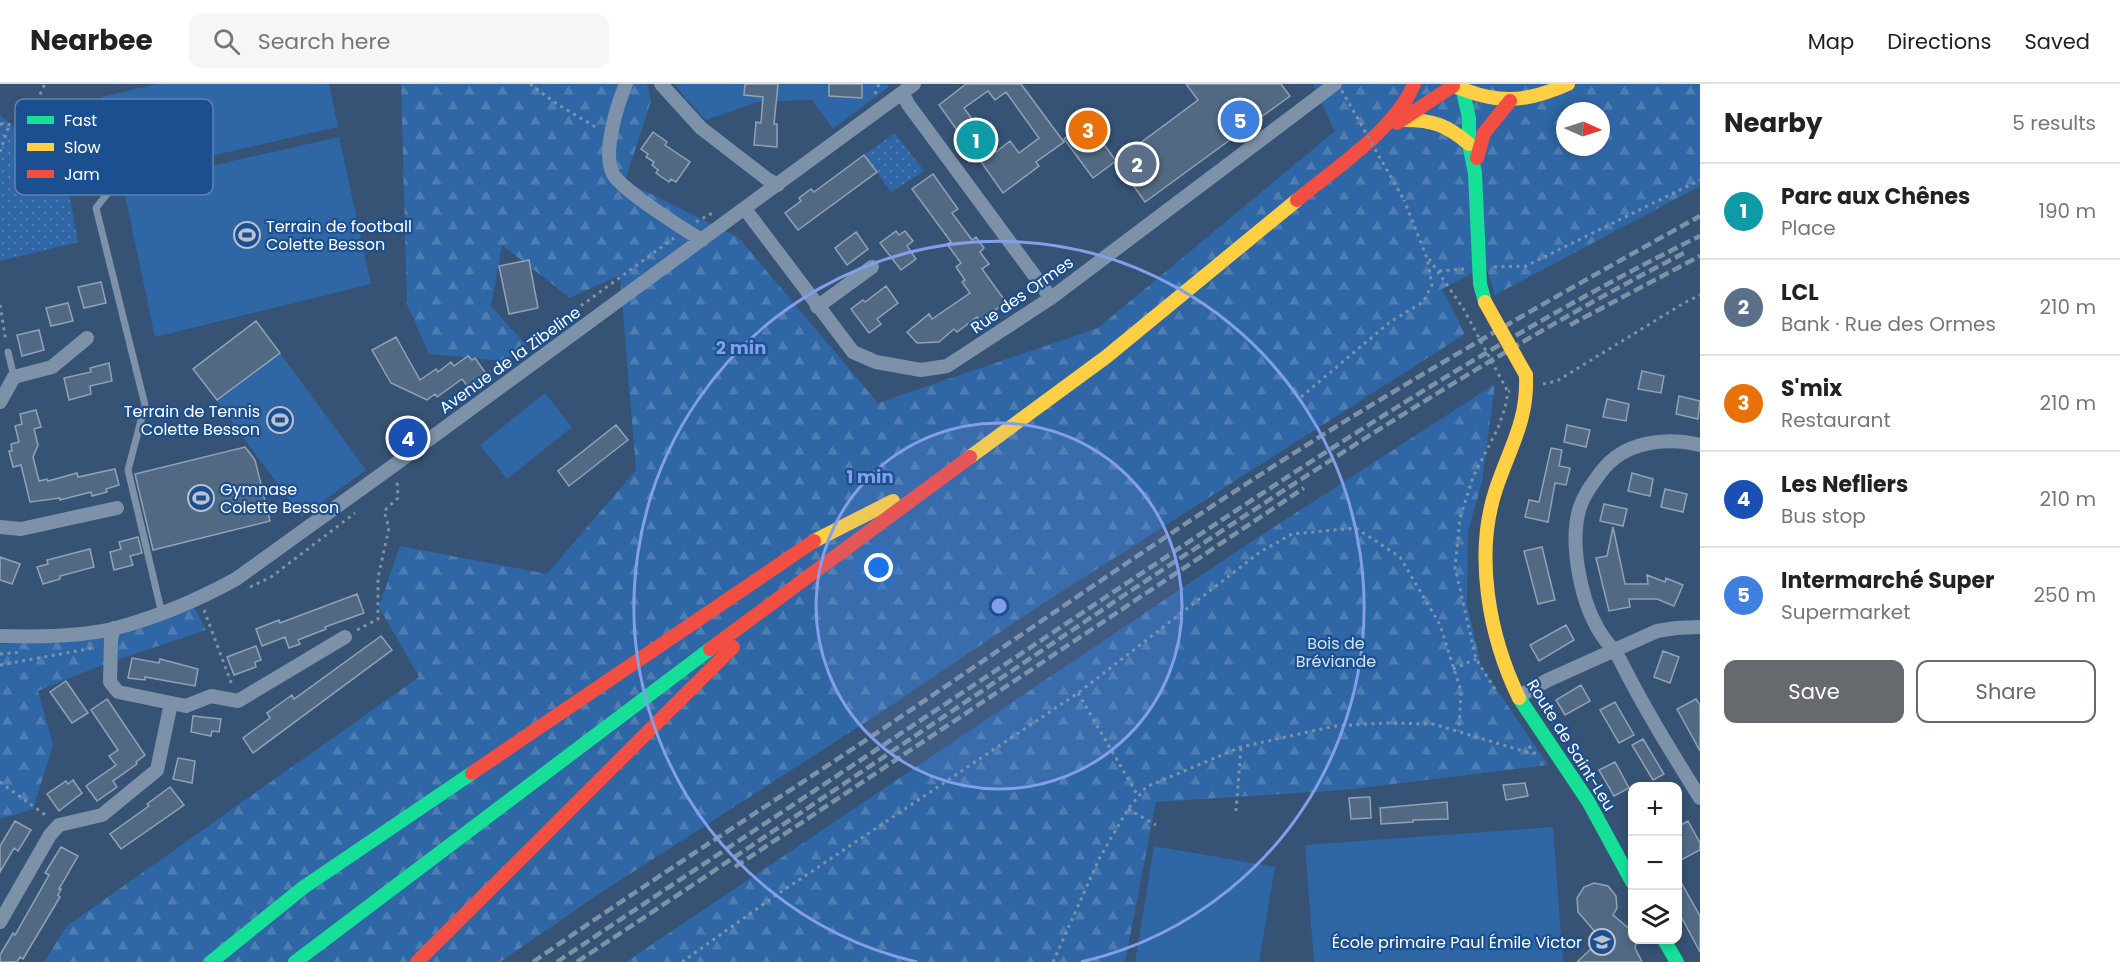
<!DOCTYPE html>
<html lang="en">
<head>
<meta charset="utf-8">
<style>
  body { margin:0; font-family:Poppins,sans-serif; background:#f6f6f6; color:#222 }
  .controls { position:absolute; right:18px; bottom:18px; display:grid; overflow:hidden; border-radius:12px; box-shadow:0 3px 9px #0003 }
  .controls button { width:54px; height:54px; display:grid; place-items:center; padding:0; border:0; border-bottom:2px solid #e0e0e0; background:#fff; color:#222; font:30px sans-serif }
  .compass { position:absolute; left:1556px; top:18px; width:54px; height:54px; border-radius:50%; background:#fff; box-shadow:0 3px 9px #0003; rotate:93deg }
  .you { position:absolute; left:879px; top:484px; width:21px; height:21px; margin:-15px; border:4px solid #fff; border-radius:50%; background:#1a73e8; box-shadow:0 0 0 9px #1a73e833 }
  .badge { display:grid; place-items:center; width:39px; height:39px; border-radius:50%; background:#666a6f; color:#fff; font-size:20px; font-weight:700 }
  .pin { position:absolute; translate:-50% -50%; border:3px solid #fff; box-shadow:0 2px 6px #0006 }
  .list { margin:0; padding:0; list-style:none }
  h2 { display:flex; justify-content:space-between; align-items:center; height:78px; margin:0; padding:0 24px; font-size:26px }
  h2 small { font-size:20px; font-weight:400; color:#767676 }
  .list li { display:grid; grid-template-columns:39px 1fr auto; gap:18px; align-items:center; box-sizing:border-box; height:96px; padding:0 24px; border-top:2px solid #e0e0e0 }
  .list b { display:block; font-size:22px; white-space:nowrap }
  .list p { margin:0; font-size:20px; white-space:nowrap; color:#767676 }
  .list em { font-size:20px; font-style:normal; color:#767676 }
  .actions { display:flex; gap:12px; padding:18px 24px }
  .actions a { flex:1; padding:14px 0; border:2px solid #666a6f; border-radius:12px; text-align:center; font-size:21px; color:#666a6f }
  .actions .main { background:#666a6f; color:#fff }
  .icon { flex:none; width:33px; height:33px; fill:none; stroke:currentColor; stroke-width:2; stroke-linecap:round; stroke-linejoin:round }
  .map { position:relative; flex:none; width:1700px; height:878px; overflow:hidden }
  header { display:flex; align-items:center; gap:36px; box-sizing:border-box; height:84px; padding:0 30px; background:#fff; border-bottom:2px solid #e0e0e0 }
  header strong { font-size:28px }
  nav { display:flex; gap:33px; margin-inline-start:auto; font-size:21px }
  .search { width:420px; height:54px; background:#f6f6f6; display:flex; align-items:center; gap:15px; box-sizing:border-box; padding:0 21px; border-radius:12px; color:#767676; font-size:22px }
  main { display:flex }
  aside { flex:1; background:#fff }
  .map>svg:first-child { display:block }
  .green { fill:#2f66a5 }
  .forest { fill:url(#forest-firs); fill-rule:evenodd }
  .park { fill:url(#park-dots) }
  .building { fill:#526984; stroke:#92a2b6; stroke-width:1.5; fill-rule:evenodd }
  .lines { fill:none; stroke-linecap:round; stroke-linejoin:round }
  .path { stroke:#7d92a8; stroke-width:3; stroke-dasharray:3 4.5; stroke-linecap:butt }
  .lane { stroke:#7d92a8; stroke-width:7 }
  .street { stroke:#7d92a8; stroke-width:14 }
  .fast { stroke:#16e098; stroke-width:14 }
  .slow { stroke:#ffcf43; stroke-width:14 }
  .jam { stroke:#f24e42; stroke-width:14 }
  .rail { stroke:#7e92a7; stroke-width:4.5; stroke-dasharray:10 4.5; stroke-linecap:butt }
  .path-bridge { stroke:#7d92a8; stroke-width:3; stroke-dasharray:3 4.5; stroke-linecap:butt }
  .slow-bridge { stroke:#ffcf43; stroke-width:14 }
  .ring { fill:none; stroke:#839eea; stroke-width:3 }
  .labels { text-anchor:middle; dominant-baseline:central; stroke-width:4.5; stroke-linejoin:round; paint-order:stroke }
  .poi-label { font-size:16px; fill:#fff; stroke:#1b4f8f; text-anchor:start }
  .street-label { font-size:16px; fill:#fff; stroke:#1b4f8f }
  .park-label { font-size:16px; fill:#cfe3fa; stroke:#1b4f8f }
  .key { fill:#1b4f8f; stroke:#5f84b1; stroke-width:1.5 }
  .key-label { font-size:16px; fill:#fff }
  .centre { fill:#839eea; stroke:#1b4f8f; stroke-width:3 }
  .ring-label { font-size:18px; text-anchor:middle; font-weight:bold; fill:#839eea; stroke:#1b4f8f; stroke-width:4.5; stroke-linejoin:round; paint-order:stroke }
</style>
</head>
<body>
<header>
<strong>Nearbee</strong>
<div class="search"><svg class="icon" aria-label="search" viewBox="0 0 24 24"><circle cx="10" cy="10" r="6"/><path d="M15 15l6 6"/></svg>Search here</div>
<nav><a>Map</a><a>Directions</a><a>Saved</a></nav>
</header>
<main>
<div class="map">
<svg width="1700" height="878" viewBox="0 0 1700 878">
  <defs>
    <pattern id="forest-firs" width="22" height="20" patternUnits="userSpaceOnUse" patternTransform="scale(1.5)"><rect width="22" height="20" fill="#2f66a5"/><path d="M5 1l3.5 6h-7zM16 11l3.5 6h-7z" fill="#4e7db2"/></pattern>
    <pattern id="park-dots" width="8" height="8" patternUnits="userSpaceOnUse" patternTransform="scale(1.5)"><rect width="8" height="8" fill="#2f66a5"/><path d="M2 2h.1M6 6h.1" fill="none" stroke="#4e7db2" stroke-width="1.8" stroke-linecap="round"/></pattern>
  </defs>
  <rect width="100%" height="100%" fill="#365274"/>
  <path class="green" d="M 157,0 L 329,0 L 338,43 L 118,93 L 101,13 Z
    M 675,0 L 887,0 L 889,3 L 833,45 L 812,16 L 758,18 L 706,36 L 685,14 Z
    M 339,53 L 371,200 L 155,253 L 123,102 Z
    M 258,239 L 366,386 L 302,433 L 194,286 Z
    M 545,309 L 572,343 L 507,395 L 480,361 Z
    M 1553,743 L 1563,878 L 1314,878 L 1305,761 Z
    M 1154,762 L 1275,783 L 1259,878 L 1135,878 Z"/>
  <path class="forest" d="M 401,0 L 647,0 L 651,17 L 625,97 L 738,153 L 878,319 L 1098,244 L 1335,47 L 1313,0 L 1700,0 L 1700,102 L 1495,211 L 1486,182 L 1442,205 L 1465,250 L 1036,524 L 880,629 L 605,806 L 500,878 L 44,878 L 67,842 L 419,593 L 379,523 L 400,462 L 547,490 L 636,386 L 620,191 L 570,214 L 502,161 L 491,222 L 526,261 L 504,277 L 429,270 L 407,220 ZM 1565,27 L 1601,27 L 1601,63 L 1565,63 Z
    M 1495,300 L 1482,398 L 1468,447 L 1467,520 L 1481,582 L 1548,681 L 1344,706 L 1156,718 L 1125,878 L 626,878 L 1240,465 Z
    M 193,521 L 206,546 L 102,581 L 38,607 L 53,661 L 33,725 L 0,735 L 0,560 L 91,556 L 145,543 Z"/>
  <path class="park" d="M 0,31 L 65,87 L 78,158 L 0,177 Z
    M 895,49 L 924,87 L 891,108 L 864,71 Z"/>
  <path class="building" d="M 745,0 L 778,0 L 774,40 L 777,40 L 777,63 L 754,61 L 756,38 L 761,39 L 763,13 L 744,11 Z
    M 829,0 L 862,0 L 862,14 L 829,12 Z
    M 966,0 L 1021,0 L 1064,58 L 1036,78 L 1039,82 L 1003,109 L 977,72 L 969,78 L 960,65 L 967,60 L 939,21 ZM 988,7 L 995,16 L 1006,8 L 1039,54 L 1019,69 L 1010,57 L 996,68 L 964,24 Z
    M 1186,0 L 1281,0 L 1290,12 L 1145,118 L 1116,77 L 1093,94 L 1064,55 L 1087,37 L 1116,77 L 1198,16 Z
    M 653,48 L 667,58 L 665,61 L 690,78 L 676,98 L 671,95 L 669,98 L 656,89 L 658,86 L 652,81 L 654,78 L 646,73 L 648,70 L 641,65 Z
    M 864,71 L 877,88 L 798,146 L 785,129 L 801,117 L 799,114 L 811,105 L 814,108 Z
    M 933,90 L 958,125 L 952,129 L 972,156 L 976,153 L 984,164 L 980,168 L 989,180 L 982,185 L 1006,218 L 980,237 L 977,233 L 957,248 L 954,245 L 939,258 L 917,259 L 907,248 L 929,230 L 932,235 L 970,209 L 962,198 L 965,196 L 956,183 L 961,179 L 947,160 L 951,158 L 912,105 Z
    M 896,147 L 899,151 L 905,147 L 913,157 L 907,162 L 916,175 L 901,186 L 880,159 Z
    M 856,148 L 868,165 L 847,181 L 835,164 Z
    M 529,176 L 538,224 L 509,230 L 499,182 Z
    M 101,198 L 106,219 L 84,224 L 78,203 Z
    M 886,202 L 898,219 L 877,235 L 881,240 L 869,249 L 851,225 L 863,216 L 865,218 Z
    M 68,219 L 73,237 L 51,242 L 46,224 Z
    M 256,237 L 280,269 L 217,316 L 193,285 Z
    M 39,246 L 44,266 L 22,272 L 17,251 Z
    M 396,253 L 420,296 L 436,285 L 438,288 L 451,278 L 454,282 L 468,272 L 472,276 L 475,274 L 487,291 L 469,304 L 462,295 L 437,313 L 435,310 L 427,316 L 391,299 L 372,266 Z
    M 109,279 L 112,297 L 90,302 L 91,310 L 69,316 L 64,294 L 91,288 L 90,284 Z
    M 1642,287 L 1664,292 L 1661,309 L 1638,305 Z
    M 1679,312 L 1700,317 L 1698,335 L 1676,330 Z
    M 1607,315 L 1629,320 L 1626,337 L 1603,333 Z
    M 36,326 L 41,343 L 34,345 L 38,361 L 33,373 L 39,397 L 47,395 L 48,397 L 77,389 L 78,393 L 115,385 L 119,401 L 106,405 L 107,408 L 92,412 L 91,408 L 60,416 L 60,414 L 30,418 L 21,381 L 13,383 L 9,367 L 12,367 L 11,360 L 19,358 L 15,342 L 22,340 L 20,330 Z
    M 616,341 L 628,356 L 569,402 L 558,387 Z
    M 1567,341 L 1590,346 L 1586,363 L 1564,358 Z
    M 245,363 L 255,376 L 270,437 L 153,466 L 135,390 Z
    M 1551,364 L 1562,366 L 1559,382 L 1570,384 L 1566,401 L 1555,399 L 1548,438 L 1525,433 L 1529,416 L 1539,418 Z
    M 1632,389 L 1653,395 L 1650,412 L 1628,407 Z
    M 1665,405 L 1687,410 L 1683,428 L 1661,423 Z
    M 1604,420 L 1627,425 L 1623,442 L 1600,437 Z
    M 1613,443 L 1625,500 L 1648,500 L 1647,491 L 1665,498 L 1666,494 L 1683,501 L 1674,522 L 1657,515 L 1629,515 L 1630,523 L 1609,527 L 1596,474 L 1607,472 Z
    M 138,453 L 142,469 L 130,472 L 133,481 L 114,486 L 110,468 L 121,465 L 119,458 Z
    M 1542,463 L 1555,516 L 1538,520 L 1524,467 Z
    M 90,465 L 94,483 L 60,492 L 60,495 L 43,500 L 37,483 L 48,480 L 47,476 Z
    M 0,473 L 20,480 L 12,500 L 0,496 Z
    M 357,510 L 364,529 L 325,543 L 326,545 L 298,556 L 300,560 L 289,564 L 285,553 L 262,562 L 256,545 L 279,536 L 280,539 Z
    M 1566,541 L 1574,556 L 1539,577 L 1530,561 Z
    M 381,552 L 392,566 L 253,669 L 243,654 L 270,634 L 267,629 L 292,611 L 294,615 Z
    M 256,562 L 261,576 L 255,578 L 256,583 L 234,591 L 227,573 Z
    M 1663,567 L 1679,573 L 1670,599 L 1654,593 Z
    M 132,574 L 159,579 L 160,575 L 198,585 L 195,602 L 145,593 L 145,596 L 128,594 Z
    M 66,597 L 88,629 L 72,639 L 50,608 Z
    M 1581,601 L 1590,617 L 1565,631 L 1556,616 Z
    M 107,615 L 145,671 L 136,678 L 137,680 L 113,697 L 117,703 L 97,717 L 86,702 L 116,681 L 109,672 L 118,666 L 91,626 Z
    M 1696,615 L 1700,621 L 1700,667 L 1677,625 Z
    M 1615,618 L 1634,651 L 1619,659 L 1600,626 Z
    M 193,632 L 221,635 L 219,648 L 212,647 L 211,652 L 191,648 Z
    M 1643,655 L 1664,690 L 1653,696 L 1632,661 Z
    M 178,674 L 195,677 L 192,699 L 173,695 Z
    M 1615,678 L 1629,704 L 1614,712 L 1599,686 Z
    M 73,696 L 82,709 L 59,727 L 47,710 L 66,697 L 68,700 Z
    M 1525,699 L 1528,712 L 1506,716 L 1503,701 Z
    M 170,703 L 184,721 L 121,765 L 110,750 L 149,722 L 147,720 Z
    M 1370,713 L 1371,734 L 1351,735 L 1349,714 Z
    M 1447,718 L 1448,735 L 1413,736 L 1413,738 L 1381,740 L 1380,724 Z
    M 15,737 L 31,746 L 18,767 L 14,764 L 0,788 L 0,762 Z
    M 1688,737 L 1700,759 L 1700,766 L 1677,778 L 1677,743 Z
    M 61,763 L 78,772 L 59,805 L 61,805 L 58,811 L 60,813 L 23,875 L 20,873 L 17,878 L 0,878 L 0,871 L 13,849 L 15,851 L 49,791 L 45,789 Z
    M 1677,791 L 1700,832 L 1700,868 L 1677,825 Z
    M 1594,799 L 1608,802 L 1616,812 L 1617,824 L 1613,831 L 1632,847 L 1632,855 L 1637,855 L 1635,864 L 1642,878 L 1577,878 L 1592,864 L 1594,851 L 1596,849 L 1578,828 L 1577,814 L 1584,803 Z"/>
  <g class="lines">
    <path class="path" d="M 530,0 L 557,20 L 599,45
      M 875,10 L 879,0
      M 0,40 L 25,42 L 45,0
      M 15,41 L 61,76 L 96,95
      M 0,68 L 9,41
      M 696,138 L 714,128
      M 1429,175 L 1463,224
      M 1494,183 L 1526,182 L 1700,96
      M 1439,187 L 1464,185
      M 0,221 L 6,258
      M 541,255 L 545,248 L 674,154
      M 1543,300 L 1557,297 L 1684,219 L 1700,211
      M 1301,313 L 1390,238 L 1423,218 L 1432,201 L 1427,174 L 1404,116
      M 391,365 L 394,359 L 425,339
      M 250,503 L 271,493 L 355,429
      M 204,526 L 232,601
      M 357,546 L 378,535 L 378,494 L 389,444 L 384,427 L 398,414 L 397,396
      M 0,570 L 22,568
      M 0,581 L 93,564
      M 1453,585 L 1476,575
      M 1495,605 L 1476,575 L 1455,483 L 1460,434 L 1473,393 L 1498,344 L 1505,324 L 1508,308 L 1510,307
      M 1078,609 L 1138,712
      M 1529,662 L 1538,674
      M 0,698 L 48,733
      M 1128,725 L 1156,741
      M 1236,727 L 1241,663
      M 682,878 L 775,812 L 1078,609 L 1260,468 L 1292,450 L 1356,444 L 1400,473 L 1440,541 L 1461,607 L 1459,647
      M 1053,878 L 1099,775 L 1128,725 L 1146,703 L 1241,663 L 1335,642 L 1386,639 L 1433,640 L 1533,670"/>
    <path class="lane" d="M 104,98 L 107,110 L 96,124 L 145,321 L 128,386 L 162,530
      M 8,268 L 14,293"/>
    <path class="street" d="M 626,0 C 617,21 602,69 613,90 C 622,106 683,145 702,156
      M 661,0 L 701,44 L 767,95 L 778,101
      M 903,10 L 908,20 L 1051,214
      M 745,125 L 853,268 L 876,278 L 921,286 L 947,282 L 1051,214 L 1335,0
      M 817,223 L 872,183
      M 0,318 L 14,293 L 52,283 L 87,254
      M 1700,361 C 1665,353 1624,357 1601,388 C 1593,399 1584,410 1580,423 C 1569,456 1580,513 1597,543 C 1603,555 1613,564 1620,576 C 1644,624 1672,669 1700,714
      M 0,443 L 21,445 L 117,424
      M 114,544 L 111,555 L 110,598 L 118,608 L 186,622 L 211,612 L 238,617 L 345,553
      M 0,552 C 35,553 82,553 116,544 C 158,533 198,516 236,495 L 386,387 L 914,0
      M 1519,612 L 1548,596 L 1657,547 L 1676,544 L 1700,543
      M 0,838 L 50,751 L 59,741 L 102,731 L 157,686 L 171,619"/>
    <path class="fast" d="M 1463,7 L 1469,34 L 1469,60 L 1475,89 L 1480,200 L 1485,218
      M 1519,614 L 1588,717 L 1632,798
      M 1664,856 L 1677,878
      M 211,878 L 304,803 L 472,689
      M 295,878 L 710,565"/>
    <path class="slow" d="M 1450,0 C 1494,20 1524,20 1568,0
      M 1404,36 C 1433,36 1447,41 1469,60
      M 970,373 L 1106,273 L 1297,116
      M 814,457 L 893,417
      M 1519,614 C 1489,552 1474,471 1496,405 C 1510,363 1528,337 1526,291"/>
    <path class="jam" d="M 1397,39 L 1453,2
      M 1477,74 L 1484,49 L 1510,17
      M 1297,116 C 1334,85 1396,45 1414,0
      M 710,565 L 970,373
      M 472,689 L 814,457
      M 417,878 L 733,563"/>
    <path class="rail" d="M 1570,241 L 1700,172
      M 735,783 L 1304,404
      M 533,878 C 649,797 769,721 887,642 C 1031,545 1173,445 1321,352 C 1445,275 1572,203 1700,132
      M 557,878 C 728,763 901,650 1073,535 C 1277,399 1480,261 1700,152
      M 577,878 C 761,756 943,633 1126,510 C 1308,390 1490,269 1684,169"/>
    <path class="path-bridge" d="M 1338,0 L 1404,116
      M 1463,224 L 1508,308"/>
    <path class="slow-bridge" d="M 1485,218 L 1526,291"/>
  </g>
  <circle cx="999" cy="522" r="183" fill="#839eea" fill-opacity=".12"/>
  <g class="ring">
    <circle cx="999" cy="522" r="183"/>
    <path d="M917 878A365 365 0 1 1 1081 878"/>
  </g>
  <defs>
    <symbol id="stadium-ring" viewBox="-11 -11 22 22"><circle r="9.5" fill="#1b4f8f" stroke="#b9c2ce" stroke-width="1.5"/><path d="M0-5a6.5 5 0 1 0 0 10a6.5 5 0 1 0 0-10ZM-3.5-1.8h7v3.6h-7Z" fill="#b9c2ce"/></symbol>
    <symbol id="school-ring" viewBox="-11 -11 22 22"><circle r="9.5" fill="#1b4f8f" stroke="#b9c2ce" stroke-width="1.5"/><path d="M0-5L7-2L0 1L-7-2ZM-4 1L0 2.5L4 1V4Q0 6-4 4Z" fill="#b9c2ce"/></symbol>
  </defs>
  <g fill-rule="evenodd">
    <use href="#stadium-ring" x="232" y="136" width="30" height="30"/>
    <use href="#stadium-ring" x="265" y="321" width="30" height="30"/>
    <use href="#stadium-ring" x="186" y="399" width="30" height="30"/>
    <use href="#school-ring" x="1587" y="843" width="30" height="30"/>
  </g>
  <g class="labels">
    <g class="poi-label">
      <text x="266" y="142">Terrain de football<tspan x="266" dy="18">Colette Besson</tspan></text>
      <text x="260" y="327" text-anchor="end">Terrain de Tennis<tspan x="260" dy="18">Colette Besson</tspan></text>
      <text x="220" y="405">Gymnase<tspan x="220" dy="18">Colette Besson</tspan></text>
      <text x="1582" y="858" text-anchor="end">École primaire Paul Émile Victor</text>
    </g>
    <g class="street-label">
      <text transform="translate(1022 211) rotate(-35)">Rue des Ormes</text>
      <text transform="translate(510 276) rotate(-36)">Avenue de la Zibeline</text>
      <text transform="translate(1571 661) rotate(58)">Route de Saint-Leu</text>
    </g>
    <g class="park-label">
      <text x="1336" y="559">Bois de<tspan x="1336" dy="18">Bréviande</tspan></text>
    </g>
  </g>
  <rect x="15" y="15" width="198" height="96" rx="9" class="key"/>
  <rect x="27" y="32" width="27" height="8" fill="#16e098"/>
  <rect x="27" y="59" width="27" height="8" fill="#ffcf43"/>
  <rect x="27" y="86" width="27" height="8" fill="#f24e42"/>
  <g class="key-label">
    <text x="64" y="42">Fast</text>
    <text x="64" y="69">Slow</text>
    <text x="64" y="96">Jam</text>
  </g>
  <circle cx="999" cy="522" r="9" class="centre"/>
  <g class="ring-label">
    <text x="741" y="270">2 min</text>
    <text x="870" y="399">1 min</text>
  </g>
</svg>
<div class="controls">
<button>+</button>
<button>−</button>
<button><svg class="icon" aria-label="layers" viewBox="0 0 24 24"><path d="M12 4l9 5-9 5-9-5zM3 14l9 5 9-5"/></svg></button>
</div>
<svg class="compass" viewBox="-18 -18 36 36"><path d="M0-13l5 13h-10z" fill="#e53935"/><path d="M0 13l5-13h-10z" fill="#767676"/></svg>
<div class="you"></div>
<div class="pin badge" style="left:976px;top:56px;background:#0f9aa8">1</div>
<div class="pin badge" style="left:1137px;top:80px;background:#5c6f8a">2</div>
<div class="pin badge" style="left:1088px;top:46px;background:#e8710a">3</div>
<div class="pin badge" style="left:408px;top:354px;background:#1a4fb4">4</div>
<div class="pin badge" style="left:1240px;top:36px;background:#3f7fe0">5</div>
</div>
<aside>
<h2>Nearby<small>5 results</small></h2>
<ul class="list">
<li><span class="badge" style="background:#0f9aa8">1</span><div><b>Parc aux Chênes</b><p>Place</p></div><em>190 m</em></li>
<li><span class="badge" style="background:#5c6f8a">2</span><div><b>LCL</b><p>Bank · Rue des Ormes</p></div><em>210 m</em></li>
<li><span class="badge" style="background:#e8710a">3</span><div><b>S'mix</b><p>Restaurant</p></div><em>210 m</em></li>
<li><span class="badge" style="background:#1a4fb4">4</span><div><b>Les Nefliers</b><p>Bus stop</p></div><em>210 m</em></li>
<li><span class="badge" style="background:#3f7fe0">5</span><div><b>Intermarché Super</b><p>Supermarket</p></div><em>250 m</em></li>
</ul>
<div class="actions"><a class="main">Save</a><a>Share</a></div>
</aside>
</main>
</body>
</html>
